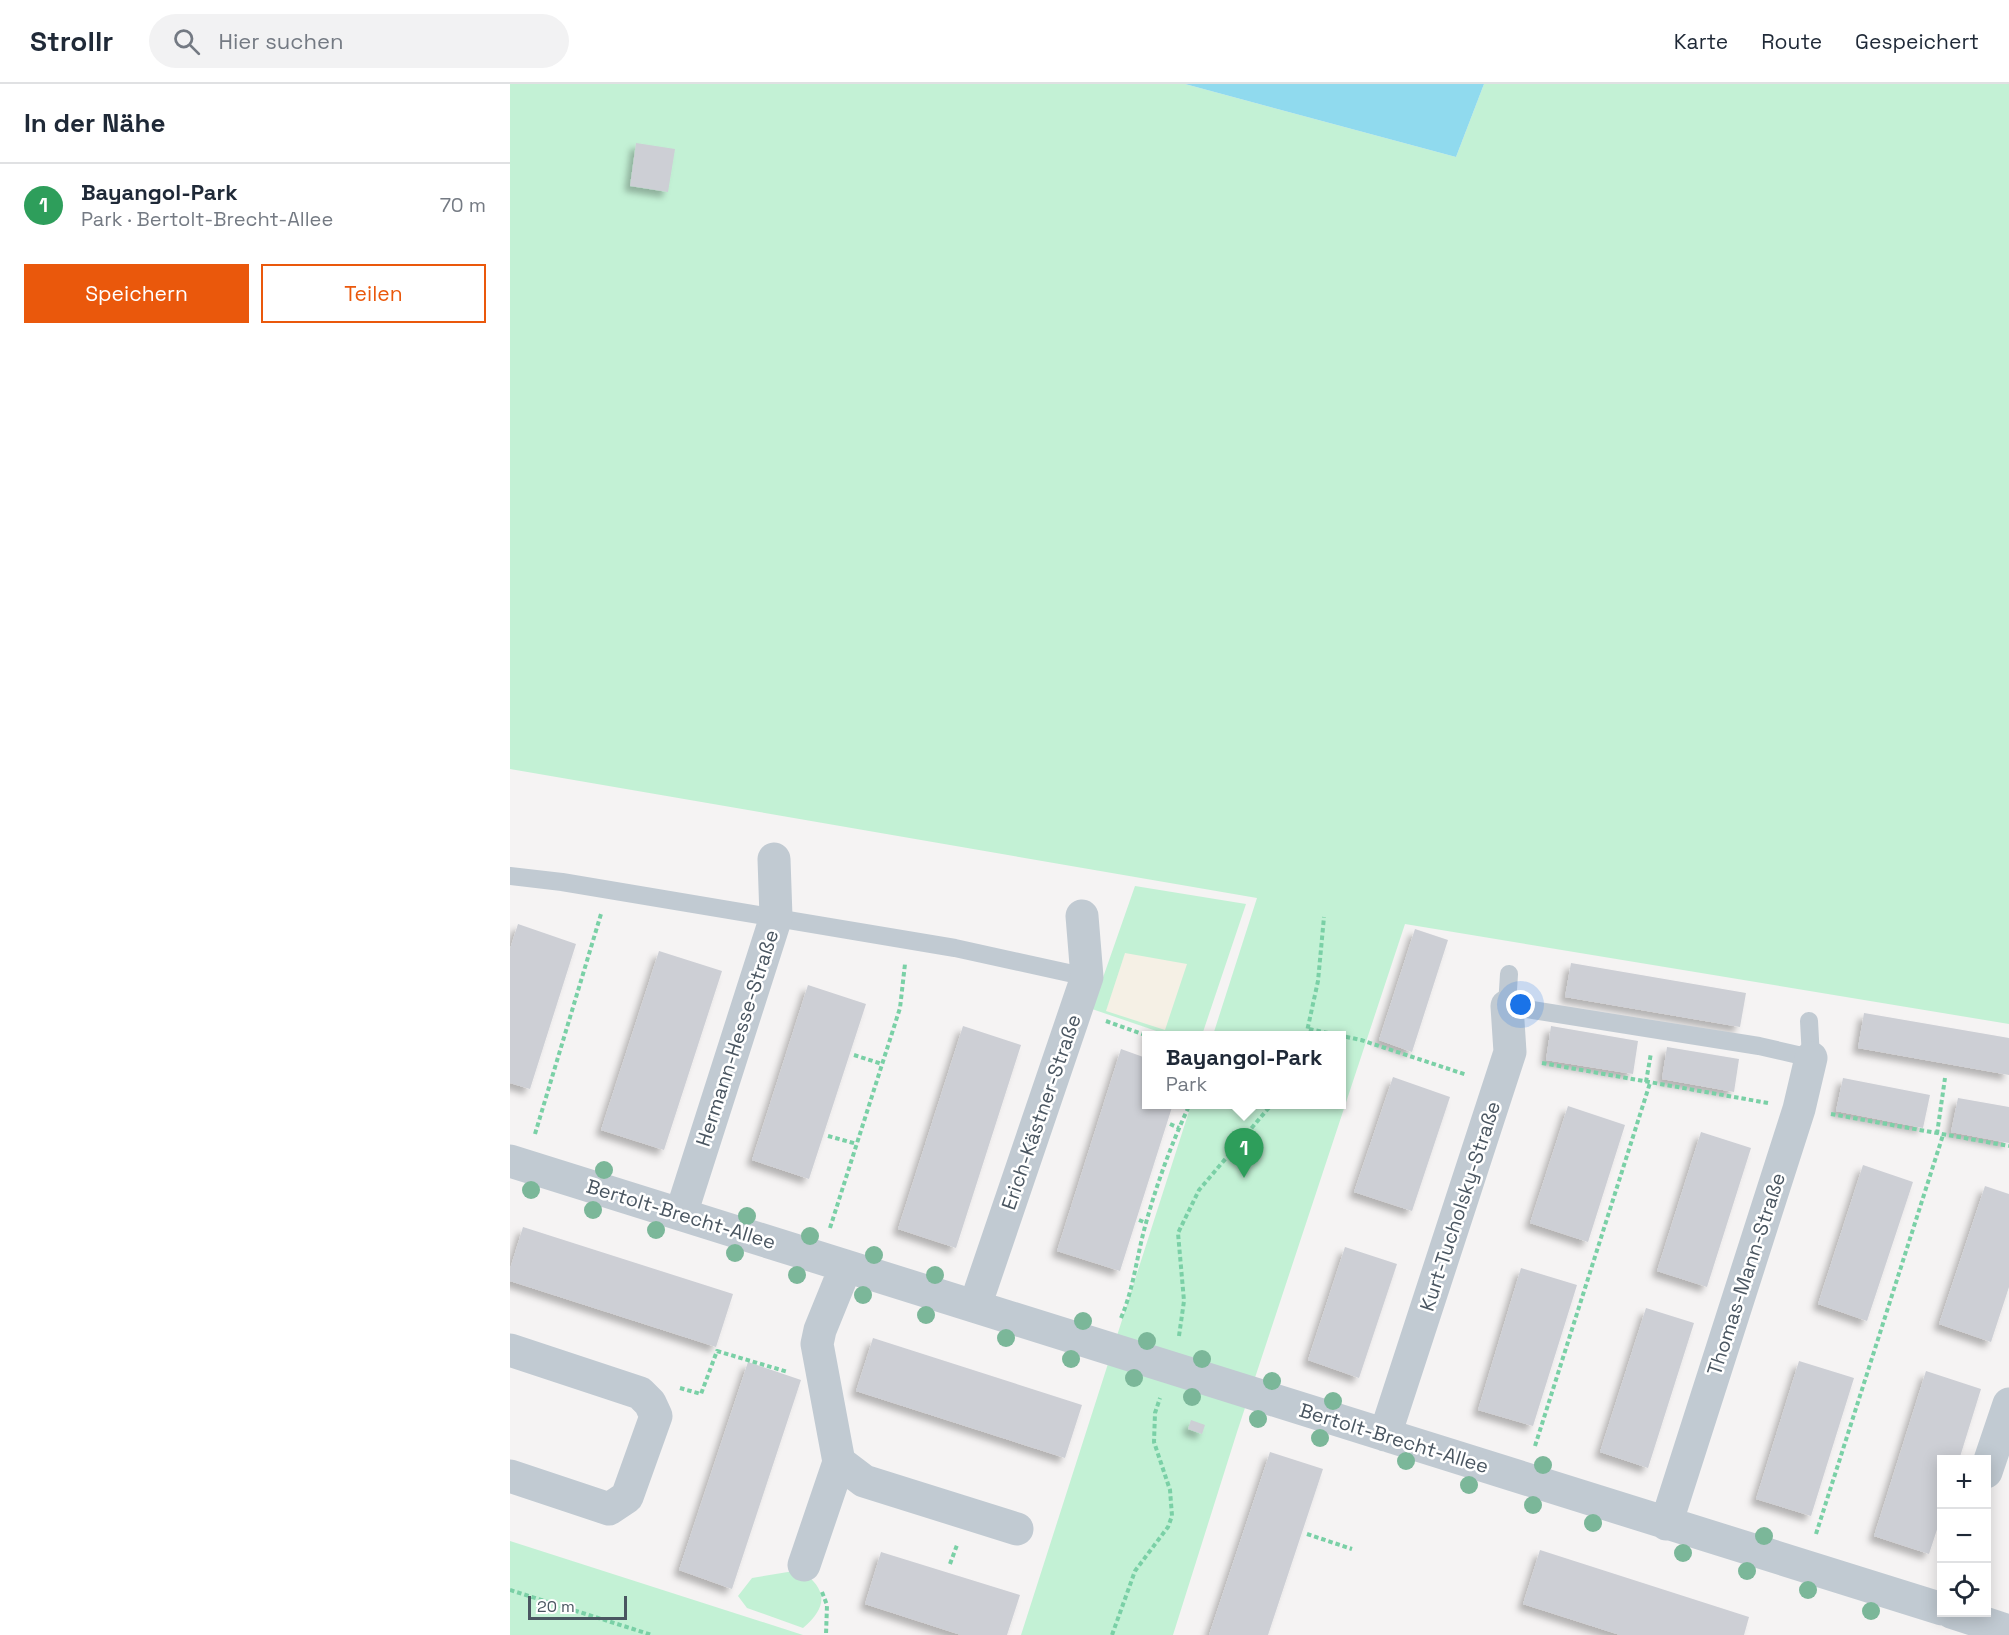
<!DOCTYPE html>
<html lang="de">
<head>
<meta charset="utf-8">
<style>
  body { margin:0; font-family:"Space Grotesk",sans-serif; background:#f2f2f3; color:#1f2937 }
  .controls { position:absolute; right:18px; bottom:18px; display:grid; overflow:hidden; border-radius:0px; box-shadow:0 3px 15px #0003 }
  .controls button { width:54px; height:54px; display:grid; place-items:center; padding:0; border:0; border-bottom:2px solid #e0e1e3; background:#fff; color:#1f2937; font:30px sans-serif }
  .scale { position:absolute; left:18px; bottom:15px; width:99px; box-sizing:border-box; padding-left:6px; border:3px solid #4a5661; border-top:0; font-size:16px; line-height:21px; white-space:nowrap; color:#4a5661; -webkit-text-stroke:4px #fff; paint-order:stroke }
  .you { position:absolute; left:1011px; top:921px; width:21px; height:21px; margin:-15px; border:4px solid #fff; border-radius:50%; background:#1a73e8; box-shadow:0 0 0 9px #1a73e833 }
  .badge { display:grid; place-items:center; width:39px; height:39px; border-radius:50%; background:#ea580c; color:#fff; font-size:20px; font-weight:700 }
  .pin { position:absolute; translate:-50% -50px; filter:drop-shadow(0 2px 3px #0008) }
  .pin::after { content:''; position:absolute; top:32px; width:21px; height:18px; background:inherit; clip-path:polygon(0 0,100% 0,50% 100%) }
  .popup { position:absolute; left:632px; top:947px; width:204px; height:78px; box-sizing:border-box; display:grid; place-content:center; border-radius:0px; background:#fff; filter:drop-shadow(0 2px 4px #0005); font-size:20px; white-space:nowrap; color:#747a83 }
  .popup b { font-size:22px; color:#1f2937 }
  .popup::after { content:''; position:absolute; left:50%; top:100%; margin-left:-12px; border:12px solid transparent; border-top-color:#fff }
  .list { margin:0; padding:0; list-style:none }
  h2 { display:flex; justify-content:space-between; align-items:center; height:78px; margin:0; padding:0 24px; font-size:26px }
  h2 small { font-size:20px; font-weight:400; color:#747a83 }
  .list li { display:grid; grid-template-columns:39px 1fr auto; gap:18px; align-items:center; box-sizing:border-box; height:84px; padding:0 24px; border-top:2px solid #e0e1e3 }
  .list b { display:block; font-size:22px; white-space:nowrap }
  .list p { margin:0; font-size:20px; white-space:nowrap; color:#747a83 }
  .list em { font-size:20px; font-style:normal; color:#747a83 }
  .actions { display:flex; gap:12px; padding:18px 24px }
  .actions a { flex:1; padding:14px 0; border:2px solid #ea580c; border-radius:0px; text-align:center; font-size:21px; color:#ea580c }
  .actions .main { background:#ea580c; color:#fff }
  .icon { flex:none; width:33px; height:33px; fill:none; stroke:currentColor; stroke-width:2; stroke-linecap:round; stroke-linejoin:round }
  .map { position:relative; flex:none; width:1499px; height:1551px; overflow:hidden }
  header { display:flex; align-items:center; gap:36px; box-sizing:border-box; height:84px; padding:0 30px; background:#fff; border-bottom:2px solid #e0e1e3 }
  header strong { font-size:28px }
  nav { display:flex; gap:33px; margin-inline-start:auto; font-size:21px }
  .search { width:420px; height:54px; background:#f2f2f3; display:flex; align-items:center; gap:15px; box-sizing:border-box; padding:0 21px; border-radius:33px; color:#747a83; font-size:22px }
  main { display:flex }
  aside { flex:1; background:#fff }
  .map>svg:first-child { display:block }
  .green { fill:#c3f1d5 }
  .sand { fill:#f5f0e5 }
  .water { fill:#90daee }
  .building { fill:#cdcfd5; filter:url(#shadow) }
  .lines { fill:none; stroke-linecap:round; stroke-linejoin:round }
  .path { stroke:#7ad0a6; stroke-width:4; stroke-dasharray:4.5 3; stroke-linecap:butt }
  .lane { stroke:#c1cad2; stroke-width:18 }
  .street { stroke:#c1cad2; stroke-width:33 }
  .tree { fill:#7bb799 }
  .labels { text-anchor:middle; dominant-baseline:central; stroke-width:5; stroke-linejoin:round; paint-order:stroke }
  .street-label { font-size:20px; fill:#4a5661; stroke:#fff }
</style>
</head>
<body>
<header>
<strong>Strollr</strong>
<div class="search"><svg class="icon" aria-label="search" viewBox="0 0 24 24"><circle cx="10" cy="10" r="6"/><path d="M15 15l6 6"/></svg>Hier suchen</div>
<nav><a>Karte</a><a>Route</a><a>Gespeichert</a></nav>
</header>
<main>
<aside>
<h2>In der Nähe<small></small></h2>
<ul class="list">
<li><span class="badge" style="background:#2e9e5b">1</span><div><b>Bayangol-Park</b><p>Park · Bertolt-Brecht-Allee</p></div><em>70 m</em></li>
</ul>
<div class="actions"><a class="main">Speichern</a><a>Teilen</a></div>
</aside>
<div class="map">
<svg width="1499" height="1551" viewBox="0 0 1499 1551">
  <defs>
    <filter id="shadow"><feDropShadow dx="-5.5" dy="5.5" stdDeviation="3" flood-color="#0004"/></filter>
  </defs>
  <rect width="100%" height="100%" fill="#f5f3f3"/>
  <path class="green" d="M 0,0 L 675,0 L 946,73 L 974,0 L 1499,0 L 1499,940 L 895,840 L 727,1348 L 663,1551 L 511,1551 L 681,1021 L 831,1020 L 831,952 L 703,951 L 747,814 L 0,685 Z
    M 625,802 L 736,820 L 692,951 L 658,951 L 582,925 Z
    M 0,1457 L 293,1551 L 0,1551 Z
    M 290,1486 C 318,1505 318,1523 293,1544 L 237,1524 L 228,1512 L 242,1494 Z"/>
  <path class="sand" d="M 615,869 L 677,880 L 655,946 L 596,927 Z"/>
  <path class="water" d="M 675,0 L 974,0 L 946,73 Z"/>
  <path class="building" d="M 126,59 L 165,65 L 158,108 L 120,102 Z
    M 8,840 L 66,860 L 20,1005 L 0,999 L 0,865 Z
    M 905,845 L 938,856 L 902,968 L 869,956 Z
    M 149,867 L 212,887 L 154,1066 L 91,1046 Z
    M 1061,879 L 1236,909 L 1230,943 L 1055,913 Z
    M 298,901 L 356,920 L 299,1095 L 242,1076 Z
    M 1354,929 L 1499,954 L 1499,991 L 1348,964 Z
    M 453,942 L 511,961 L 446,1164 L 388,1145 Z
    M 1041,942 L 1128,957 L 1123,990 L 1036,976 Z
    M 1157,963 L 1229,975 L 1224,1008 L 1152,995 Z
    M 611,965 L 636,974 L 636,1020 L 663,1020 L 610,1187 L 547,1167 Z
    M 883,993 L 940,1013 L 902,1127 L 844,1108 Z
    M 1333,994 L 1420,1011 L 1413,1044 L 1326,1027 Z
    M 1448,1014 L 1499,1023 L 1499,1059 L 1441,1048 Z
    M 1058,1022 L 1115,1041 L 1078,1158 L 1020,1139 Z
    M 1191,1048 L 1241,1064 L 1197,1203 L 1147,1187 Z
    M 1353,1081 L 1403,1098 L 1357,1237 L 1308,1220 Z
    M 1475,1102 L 1499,1110 L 1499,1203 L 1481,1258 L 1429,1240 Z
    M 13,1143 L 223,1210 L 206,1263 L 0,1197 L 0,1185 Z
    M 835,1163 L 887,1180 L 849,1294 L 798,1276 Z
    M 1011,1184 L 1067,1201 L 1023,1342 L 968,1326 Z
    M 1136,1224 L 1184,1239 L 1138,1384 L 1090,1368 Z
    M 363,1254 L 572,1321 L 555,1374 L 346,1307 Z
    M 1289,1277 L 1344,1294 L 1301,1432 L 1246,1415 Z
    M 238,1278 L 291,1296 L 222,1505 L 169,1486 Z
    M 1416,1287 L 1471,1305 L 1449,1376 L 1432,1376 L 1432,1430 L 1419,1470 L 1364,1452 Z
    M 681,1336 L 695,1341 L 692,1350 L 678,1345 Z
    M 760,1368 L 813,1385 L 758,1551 L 699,1551 Z
    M 1030,1466 L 1239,1533 L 1234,1551 L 1110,1551 L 1013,1520 Z
    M 371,1468 L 510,1511 L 497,1551 L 451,1551 L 355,1520 Z"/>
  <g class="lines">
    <path class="path" d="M 596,937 L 638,952
      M 799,945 L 851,956 L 957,991
      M 796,952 L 808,897 L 814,833
      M 344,971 L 372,980
      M 1032,979 L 1258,1019
      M 1136,998 L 1141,969
      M 1321,1030 L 1499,1062
      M 660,1040 L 669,1044
      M 25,1050 L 91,830
      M 1427,1050 L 1435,994
      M 318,1052 L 347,1060
      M 629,1136 L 636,1139
      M 320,1144 L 390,924 L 395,880
      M 611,1234 C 624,1204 627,1170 636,1139 C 647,1099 662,1058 680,1020
      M 669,1252 L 674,1217 L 668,1149 L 689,1106 L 762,1020
      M 170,1304 L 191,1310 L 207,1267 L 278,1288
      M 1025,1362 L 1140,999
      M 797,1450 L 842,1465
      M 1306,1450 L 1433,1051
      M 440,1480 L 447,1461
      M 0,1506 L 142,1551
      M 312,1508 L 317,1521 L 316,1551
      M 602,1551 L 625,1487 L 658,1443 L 662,1432 L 660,1406 L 644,1358 L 645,1329 L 650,1314"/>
    <path class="lane" d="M 0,792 L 52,798 L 445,864 L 577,893
      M 999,890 L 997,922 L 1249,962 L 1301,974 L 1299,937"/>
    <path class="street" d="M 0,1077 L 1432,1525
      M 171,1130 L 266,833 L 264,775
      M 336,1182 L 310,1246 L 307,1260 L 329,1378 L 354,1397 L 507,1445
      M 465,1222 L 577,893 L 572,832
      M 0,1266 L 130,1309 L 140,1319 L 146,1332 L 117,1413 L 99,1425 L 0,1392
      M 875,1351 L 1000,968 L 997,922
      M 1476,1388 L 1499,1320
      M 1156,1440 L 1289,1025 L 1301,974
      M 294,1481 L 329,1378
      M 1441,1528 L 1499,1547"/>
  </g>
  <g class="tree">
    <circle cx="94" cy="1086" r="9"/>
    <circle cx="21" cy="1106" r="9"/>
    <circle cx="83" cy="1126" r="9"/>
    <circle cx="237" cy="1132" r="9"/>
    <circle cx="146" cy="1146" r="9"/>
    <circle cx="300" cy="1152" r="9"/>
    <circle cx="225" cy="1169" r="9"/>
    <circle cx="364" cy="1171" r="9"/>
    <circle cx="287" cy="1191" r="9"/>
    <circle cx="425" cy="1191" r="9"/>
    <circle cx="353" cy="1211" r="9"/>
    <circle cx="416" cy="1231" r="9"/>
    <circle cx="573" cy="1237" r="9"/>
    <circle cx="496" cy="1254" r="9"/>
    <circle cx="637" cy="1257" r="9"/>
    <circle cx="561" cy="1275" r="9"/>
    <circle cx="692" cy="1275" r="9"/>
    <circle cx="624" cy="1294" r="9"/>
    <circle cx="762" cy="1297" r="9"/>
    <circle cx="682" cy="1313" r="9"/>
    <circle cx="823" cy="1317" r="9"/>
    <circle cx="748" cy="1335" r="9"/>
    <circle cx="810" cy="1354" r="9"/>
    <circle cx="896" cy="1377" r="9"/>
    <circle cx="1033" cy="1381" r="9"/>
    <circle cx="959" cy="1401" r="9"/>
    <circle cx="1023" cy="1421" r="9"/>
    <circle cx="1083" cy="1439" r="9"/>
    <circle cx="1254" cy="1452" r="9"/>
    <circle cx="1173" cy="1469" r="9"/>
    <circle cx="1237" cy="1487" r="9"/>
    <circle cx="1298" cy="1506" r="9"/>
    <circle cx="1361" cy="1527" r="9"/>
  </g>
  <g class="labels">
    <g class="street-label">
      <text transform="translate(227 954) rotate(-72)">Hermann-Hesse-Straße</text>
      <text transform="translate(531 1028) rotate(-71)">Erich-Kästner-Straße</text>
      <text transform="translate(950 1122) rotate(-72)">Kurt-Tucholsky-Straße</text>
      <text transform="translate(171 1130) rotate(17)">Bertolt-Brecht-Allee</text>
      <text transform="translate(1236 1190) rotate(-72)">Thomas-Mann-Straße</text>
      <text transform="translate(884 1354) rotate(17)">Bertolt-Brecht-Allee</text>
    </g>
  </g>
</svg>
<div class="controls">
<button>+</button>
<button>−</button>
<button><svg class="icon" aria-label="locate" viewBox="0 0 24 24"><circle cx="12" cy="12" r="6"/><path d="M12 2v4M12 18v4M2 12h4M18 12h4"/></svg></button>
</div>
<div class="scale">20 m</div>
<div class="you"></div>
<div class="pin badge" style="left:734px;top:1094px;background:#2e9e5b">1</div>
<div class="popup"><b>Bayangol-Park</b>Park</div>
</div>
</main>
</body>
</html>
